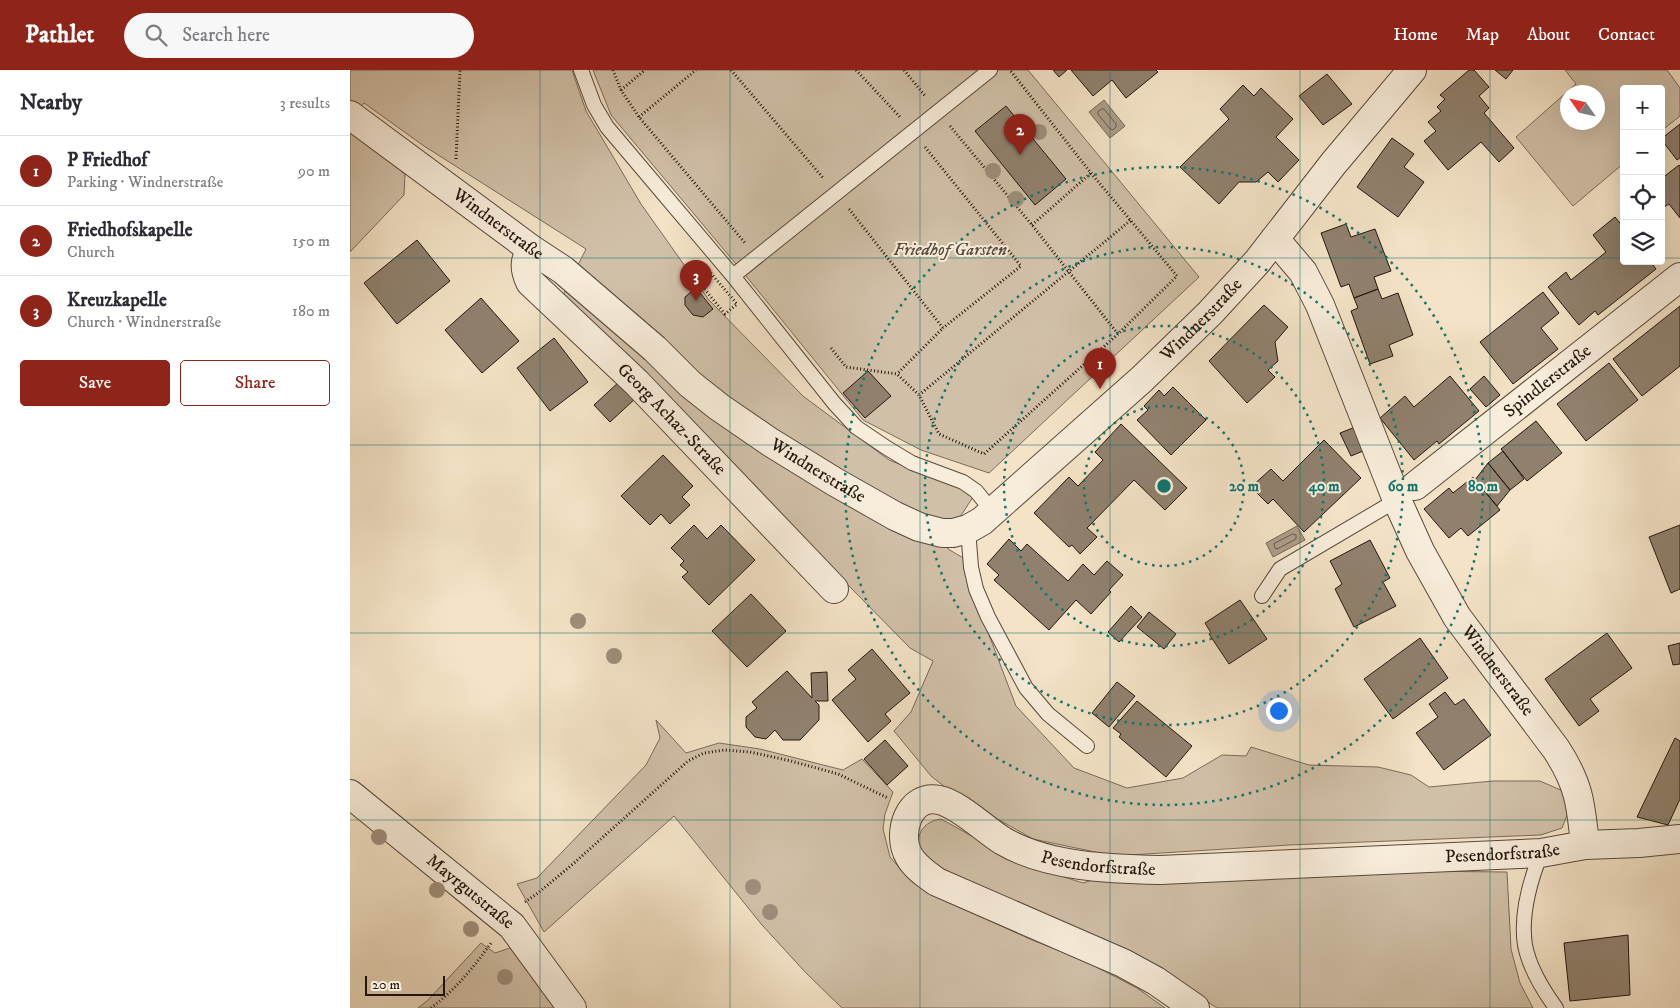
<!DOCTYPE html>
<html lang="en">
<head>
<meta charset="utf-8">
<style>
  body { margin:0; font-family:"IM FELL DW Pica",serif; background:#f7f7f7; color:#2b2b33 }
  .controls { position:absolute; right:15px; top:15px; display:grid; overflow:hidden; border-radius:5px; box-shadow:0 5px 20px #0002 }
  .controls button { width:45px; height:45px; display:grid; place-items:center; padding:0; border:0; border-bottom:1px solid #e1e1e2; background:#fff; color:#2b2b33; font:25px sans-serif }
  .compass { position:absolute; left:1210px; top:15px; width:45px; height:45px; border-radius:50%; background:#fff; box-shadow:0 5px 20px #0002; rotate:304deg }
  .scale { position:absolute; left:15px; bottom:12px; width:80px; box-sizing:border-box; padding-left:5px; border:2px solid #24160e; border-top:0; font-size:14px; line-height:18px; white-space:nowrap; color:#24160e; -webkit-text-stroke:4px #f8eddb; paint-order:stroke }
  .you { position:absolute; left:928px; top:640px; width:18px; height:18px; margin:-12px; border:4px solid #fff; border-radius:50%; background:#1a73e8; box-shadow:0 0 0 8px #1a73e833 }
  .badge { display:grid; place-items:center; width:32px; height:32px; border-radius:50%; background:#8f2418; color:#fff; font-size:16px; font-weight:700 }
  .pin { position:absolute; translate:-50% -41px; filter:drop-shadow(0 1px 2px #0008) }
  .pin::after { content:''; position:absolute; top:26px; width:18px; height:15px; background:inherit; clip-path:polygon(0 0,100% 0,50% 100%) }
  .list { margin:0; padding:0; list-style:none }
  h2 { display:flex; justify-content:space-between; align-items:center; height:65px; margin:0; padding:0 20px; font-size:21px }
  h2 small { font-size:16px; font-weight:400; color:#7c7c81 }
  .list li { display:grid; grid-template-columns:32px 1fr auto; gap:15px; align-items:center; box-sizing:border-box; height:70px; padding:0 20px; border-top:1px solid #e1e1e2 }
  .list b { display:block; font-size:19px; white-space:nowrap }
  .list p { margin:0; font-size:16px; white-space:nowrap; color:#7c7c81 }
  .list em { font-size:16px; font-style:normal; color:#7c7c81 }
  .actions { display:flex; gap:10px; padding:15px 20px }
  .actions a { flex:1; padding:11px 0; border:1px solid #8f2418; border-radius:5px; text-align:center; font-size:18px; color:#8f2418 }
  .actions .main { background:#8f2418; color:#fff }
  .icon { flex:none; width:28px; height:28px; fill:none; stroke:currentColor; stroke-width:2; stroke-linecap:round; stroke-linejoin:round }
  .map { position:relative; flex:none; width:1330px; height:938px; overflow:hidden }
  header { display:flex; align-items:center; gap:30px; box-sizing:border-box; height:70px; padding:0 25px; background:#8f2418; color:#fff }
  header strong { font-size:24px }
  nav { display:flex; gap:28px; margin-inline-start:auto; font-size:18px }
  .search { width:350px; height:45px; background:#f7f7f7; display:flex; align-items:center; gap:12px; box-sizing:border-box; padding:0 18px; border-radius:28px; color:#7c7c81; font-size:19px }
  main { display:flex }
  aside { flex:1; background:#fff }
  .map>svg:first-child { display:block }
  .green { fill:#d1c0a8; stroke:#7a6b5b; fill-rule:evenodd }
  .water { fill:#ad9d88; stroke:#766757 }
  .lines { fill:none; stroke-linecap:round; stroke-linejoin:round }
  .shore { stroke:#685a4b; stroke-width:1 }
  .building { fill:#90816e; stroke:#24160e }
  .service-casing { stroke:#58493c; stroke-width:16 }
  .minor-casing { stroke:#58493c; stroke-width:30 }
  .path { stroke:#24160e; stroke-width:3; stroke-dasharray:1 2.5; stroke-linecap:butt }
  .service { stroke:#f8eddb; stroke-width:14 }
  .minor { stroke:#f8eddb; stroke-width:28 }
  .tree { fill:#9e8e7b }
  .grid { fill:none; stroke:#0f766e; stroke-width:1; stroke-opacity:0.55 }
  .ring { fill:none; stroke:#0f766e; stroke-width:2.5; stroke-dasharray:2.5 5 }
  .labels { text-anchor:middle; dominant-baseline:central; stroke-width:4; stroke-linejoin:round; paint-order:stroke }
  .street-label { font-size:18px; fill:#24160e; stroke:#f8eddb }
  .park-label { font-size:18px; font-style:italic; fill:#58493c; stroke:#f8eddb }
  .centre { fill:#0f766e; stroke:#f8eddb; stroke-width:2.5 }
  .ring-label { font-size:15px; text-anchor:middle; font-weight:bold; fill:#0f766e; stroke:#f8eddb; stroke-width:4; stroke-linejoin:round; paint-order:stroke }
</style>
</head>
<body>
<header>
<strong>Pathlet</strong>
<div class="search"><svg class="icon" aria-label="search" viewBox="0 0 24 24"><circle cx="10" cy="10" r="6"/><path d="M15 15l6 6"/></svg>Search here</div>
<nav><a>Home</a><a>Map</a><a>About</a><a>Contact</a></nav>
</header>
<main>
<aside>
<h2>Nearby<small>3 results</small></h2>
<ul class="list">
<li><span class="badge">1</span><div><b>P Friedhof</b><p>Parking · Windnerstraße</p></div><em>90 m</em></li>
<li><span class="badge">2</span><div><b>Friedhofskapelle</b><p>Church</p></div><em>150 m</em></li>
<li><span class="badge">3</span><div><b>Kreuzkapelle</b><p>Church · Windnerstraße</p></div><em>180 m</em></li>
</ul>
<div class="actions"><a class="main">Save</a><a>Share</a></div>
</aside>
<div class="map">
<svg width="1330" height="938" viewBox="0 0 1330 938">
  <rect width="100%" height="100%" fill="#f4e3c7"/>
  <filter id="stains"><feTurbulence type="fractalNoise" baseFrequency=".004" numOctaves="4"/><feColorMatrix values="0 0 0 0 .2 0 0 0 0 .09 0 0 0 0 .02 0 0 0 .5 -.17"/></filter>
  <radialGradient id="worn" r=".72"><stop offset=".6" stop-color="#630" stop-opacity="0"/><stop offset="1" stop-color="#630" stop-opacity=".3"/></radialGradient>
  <path class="green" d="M 0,0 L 222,0 L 236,41 L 291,134 L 359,230 L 453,326 L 539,390 L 625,424 L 595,470 L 598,479 L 615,489 L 614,499 L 666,636 L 724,698 L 777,718 L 833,708 L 872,685 L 896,686 L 901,677 L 959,695 L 1028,697 L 1061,705 L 1079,717 L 1143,711 L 1190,711 L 1213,721 L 1218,743 L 1212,758 L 1191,765 L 939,775 L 764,786 L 683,769 L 605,725 L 581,706 L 544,661 L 561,642 L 583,591 L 560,578 L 213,225 L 236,179 L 74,76 L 14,33 L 0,51 Z
    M 243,0 L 678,0 L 849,207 L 639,403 L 571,380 L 513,350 L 396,206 L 261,45 Z
    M 1215,0 L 1317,0 L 1330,18 L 1330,46 L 1311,61 L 1311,19 L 1274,19 L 1274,93 L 1223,136 L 1166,67 L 1226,14 ZM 1218,22 L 1248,22 L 1248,52 L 1218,52 Z
    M 0,61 L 55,104 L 54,125 L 0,182 Z
    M 306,650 L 336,683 L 369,673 L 410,679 L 493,700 L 512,689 L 543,722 L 535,744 L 533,759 L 540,787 L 561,811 L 588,827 L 682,870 L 733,890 L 787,918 L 815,938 L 492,938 L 456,903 L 412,855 L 324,746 L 194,862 L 167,814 L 187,808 L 296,695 L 310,668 Z
    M 591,749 L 656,785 L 689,799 L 733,813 L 749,808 L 1056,801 L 1157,802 L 1161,879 L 1170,913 L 1183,938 L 867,938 L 840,920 L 591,801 C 587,798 579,794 575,790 C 562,772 569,752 591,749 Z
    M 131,873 L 145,883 L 160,878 L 169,883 L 209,938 L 68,938 L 77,931 Z"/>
  <path class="water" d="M 754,30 L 775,56 L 760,68 L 739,42 Z
    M 947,456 L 955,470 L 923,487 L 916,473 Z"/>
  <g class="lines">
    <path class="shore" d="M 752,39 L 754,39 L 766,54 L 766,57 L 763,60 L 760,59 L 748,44 L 748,42 Z
      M 943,464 L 946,465 L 946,469 L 927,479 L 925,478 L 924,474 Z"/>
  </g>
  <path class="building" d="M 703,0 L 717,0 L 709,7 Z
    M 721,0 L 806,0 L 808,2 L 776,28 L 762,10 L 743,26 Z
    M 1119,0 L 1124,0 L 1139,17 L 1129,26 L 1139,38 L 1134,43 L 1164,78 L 1149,92 L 1131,72 L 1098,100 L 1074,71 L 1086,61 L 1078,52 L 1091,41 L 1087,37 L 1095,29 L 1090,25 Z
    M 1145,0 L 1163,0 L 1156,9 Z
    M 977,4 L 1002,34 L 973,55 L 949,26 Z
    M 893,15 L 904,26 L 911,18 L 943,49 L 926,67 L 949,90 L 928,112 L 918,102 L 906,112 L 889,112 L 869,134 L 830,97 L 879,49 L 870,39 Z
    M 656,36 L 716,109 L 685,135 L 625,61 Z
    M 1330,54 L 1330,88 L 1327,90 L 1311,69 Z
    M 1042,68 L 1064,84 L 1054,97 L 1074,112 L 1048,147 L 1007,117 Z
    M 1329,95 L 1330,96 L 1330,148 L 1319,134 L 1311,139 L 1311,109 Z
    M 1265,147 L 1274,158 L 1274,191 L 1300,191 L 1306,199 L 1248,245 L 1245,241 L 1229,255 L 1198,217 L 1216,202 L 1221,210 L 1256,182 L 1243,165 Z
    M 996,154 L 1001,167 L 1025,159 L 1041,201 L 1024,207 L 1028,219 L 1004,228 L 999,214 L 991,217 L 971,163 Z
    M 67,170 L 100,211 L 47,254 L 14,213 Z
    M 346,218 L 363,239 L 353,247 L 343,245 L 335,235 L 335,227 Z
    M 1028,219 L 1032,229 L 1048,223 L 1063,265 L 1039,275 L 1043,286 L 1020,294 L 1001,241 L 1008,238 L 1004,228 Z
    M 1193,222 L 1209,243 L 1191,258 L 1208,279 L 1163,314 L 1130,272 Z
    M 131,228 L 169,271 L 132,303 L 95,260 Z
    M 914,235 L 938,257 L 925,272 L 928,291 L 918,300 L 925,307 L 897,333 L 859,291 Z
    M 1330,236 L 1330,296 L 1292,326 L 1263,289 Z
    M 204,268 L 238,312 L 200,341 L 167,298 Z
    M 1259,293 L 1288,330 L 1236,371 L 1207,334 Z
    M 518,301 L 541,326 L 515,348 L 493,323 Z
    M 1100,306 L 1129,341 L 1089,374 L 1087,371 L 1064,390 L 1030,348 L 1055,326 L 1064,337 Z
    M 1134,306 L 1150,325 L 1136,337 L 1120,319 Z
    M 270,311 L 286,328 L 260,352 L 244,335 Z
    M 823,317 L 856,350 L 821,385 L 787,350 L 798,340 L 794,336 L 809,320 L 814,326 Z
    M 1186,351 L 1212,383 L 1177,411 L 1151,379 Z
    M 771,354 L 837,418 L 815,440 L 784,410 L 737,458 L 747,467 L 730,484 L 722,475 L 719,477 L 684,443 L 719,407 L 728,416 L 753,390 L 745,382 Z
    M 1008,356 L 1018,379 L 1001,386 L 990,363 Z
    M 974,370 L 1011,408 L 954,462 L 923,429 L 918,434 L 901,417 L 921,399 L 933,411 Z
    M 1153,381 L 1174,409 L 1160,420 L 1138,393 Z
    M 313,385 L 343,416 L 332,427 L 340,435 L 320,454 L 311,444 L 300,455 L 271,426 Z
    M 1138,393 L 1160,420 L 1147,436 L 1125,410 Z
    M 1123,407 L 1150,440 L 1118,466 L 1111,458 L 1099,468 L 1074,439 L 1099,418 L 1103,423 Z
    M 344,455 L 357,469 L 371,455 L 405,490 L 359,535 L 332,507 L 338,502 L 330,495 L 334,491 L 321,478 Z
    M 1330,455 L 1330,519 L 1321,523 L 1299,467 Z
    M 659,469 L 671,481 L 677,474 L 718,511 L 733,494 L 744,505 L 757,491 L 773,505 L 759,520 L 761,522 L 741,544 L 726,530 L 699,560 L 644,510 L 649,505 L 637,494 Z
    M 1020,470 L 1040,508 L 1033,512 L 1046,536 L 1004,557 L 985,519 L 992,514 L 980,491 Z
    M 401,524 L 436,561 L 397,597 L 362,561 Z
    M 890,530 L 917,569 L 879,594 L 859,564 L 861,563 L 855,553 Z
    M 781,536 L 792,547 L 769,572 L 758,562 Z
    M 799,542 L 826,564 L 814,579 L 787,557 Z
    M 1257,563 L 1282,598 L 1240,629 L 1249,641 L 1229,656 L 1195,609 Z
    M 1070,568 L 1098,608 L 1043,649 L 1014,609 Z
    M 1330,573 L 1330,594 L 1323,595 L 1318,576 Z
    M 522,579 L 560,623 L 535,644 L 541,651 L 518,672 L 482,630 L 506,609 L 498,600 Z
    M 437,601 L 462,628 L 461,603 L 477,602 L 478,631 L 465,631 L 469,635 L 469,650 L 450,670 L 433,670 L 425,660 L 416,669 L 405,667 L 396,657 L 396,647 L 407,638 L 402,632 Z
    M 767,612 L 785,626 L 759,657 L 742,643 Z
    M 1095,622 L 1105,635 L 1114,629 L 1141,665 L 1094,700 L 1066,663 L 1088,647 L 1079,634 Z
    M 787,631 L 842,676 L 816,707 L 769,667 L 771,664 L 763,658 Z
    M 1325,668 L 1330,671 L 1330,729 L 1318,755 L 1287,747 Z
    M 535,670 L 558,696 L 537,715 L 514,689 Z
    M 1278,865 L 1280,925 L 1220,931 L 1214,873 Z"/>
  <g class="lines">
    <defs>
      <path id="service" d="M 231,0 L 244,35 L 257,57 L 383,206 L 484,333 L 506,357 L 537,378 L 562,393 L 613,412 L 626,421 L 643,442
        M 383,206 L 640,0
        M 618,459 L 621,497 L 626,519 L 638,547 L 676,618 L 698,644 L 737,676
        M 912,526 L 930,499 L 1047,430
        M 1191,783 C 1180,811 1170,844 1175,875 C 1179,897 1193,920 1206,938"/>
      <g id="minor">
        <path id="s1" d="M 0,45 L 181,179 L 213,200 L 305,279 L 340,314 L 369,337 L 420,372 L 485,412 L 545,446 L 569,457 L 592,463 L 603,463 L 618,459 L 632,451 L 792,309 L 860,243 L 907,192 L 983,94 L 1062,0"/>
        <path id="s2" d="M 925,169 L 953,202 L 970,235 L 1047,430 L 1070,481 L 1107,547 L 1206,679 C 1229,714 1231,734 1235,775"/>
        <path id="s3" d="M 181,179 C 174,191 174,199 180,212 L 287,313 L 484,519"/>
        <path id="s4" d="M 1065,416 L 1330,207"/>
        <path id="s5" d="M 0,724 L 162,856 L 222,938"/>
        <path id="s6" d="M 845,938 L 806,911 L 773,893 L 587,812 C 577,805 565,797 559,786 C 546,764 559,723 589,730 C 609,734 635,760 653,771 C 698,797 760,799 810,800 L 1191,783 L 1235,775 L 1289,773 L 1330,769"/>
      </g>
    </defs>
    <use href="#service" class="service-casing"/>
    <use href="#minor" class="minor-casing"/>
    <path class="path" d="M 263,0 L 271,20 L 289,47 L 395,173
      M 381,0 L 474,109
      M 506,0 L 550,47
      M 554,0 L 576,27
      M 271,20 L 295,0
      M 289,47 L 346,0
      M 600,56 L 682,155 L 768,264
      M 575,77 L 671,196 L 593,258
      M 106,89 L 110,0
      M 499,139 L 593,258 L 547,304
      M 682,155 L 741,103
      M 354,195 L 387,234 L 375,244 L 343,205 Z
      M 481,278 L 496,297 L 547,304 L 569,325 L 589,364 L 634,384 L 768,264 L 827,206 L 741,103 L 660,0
      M 569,325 L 781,150
      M 175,832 L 188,823 L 223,794 L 338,691 L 354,683 L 375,680 L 400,682 L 441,691 L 488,704 L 538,728
      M 81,938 C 105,920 124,897 141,873"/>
    <use href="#service" class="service"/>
    <use href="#minor" class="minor"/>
  </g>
  <g class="tree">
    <circle cx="689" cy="62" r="8"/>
    <circle cx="643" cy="101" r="8"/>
    <circle cx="666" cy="129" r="8"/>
    <circle cx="228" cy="551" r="8"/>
    <circle cx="264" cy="586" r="8"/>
    <circle cx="29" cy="767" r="8"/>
    <circle cx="403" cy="817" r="8"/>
    <circle cx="87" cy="820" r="8"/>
    <circle cx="420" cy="842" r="8"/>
    <circle cx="121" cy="859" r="8"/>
    <circle cx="155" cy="907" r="8"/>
  </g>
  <path class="grid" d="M 190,0 L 190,938M 380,0 L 380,938M 570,0 L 570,938M 760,0 L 760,938M 950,0 L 950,938M 1140,0 L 1140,938M 0,188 L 1274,188M 1311,188 L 1330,188M 0,375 L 1330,375M 0,563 L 1330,563M 0,750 L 1330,750"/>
  <g class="ring">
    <circle cx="814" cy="416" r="80"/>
    <circle cx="814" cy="416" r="160"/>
    <circle cx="814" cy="416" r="239"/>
    <circle cx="814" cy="416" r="319"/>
  </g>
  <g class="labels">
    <g class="street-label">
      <text stroke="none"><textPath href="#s1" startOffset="184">Windnerstraße</textPath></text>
      <text stroke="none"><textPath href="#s1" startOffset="1069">Windnerstraße</textPath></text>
      <text stroke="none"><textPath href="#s4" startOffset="169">Spindlerstraße</textPath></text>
      <text stroke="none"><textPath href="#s3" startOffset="232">Georg Achaz-Straße</textPath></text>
      <text stroke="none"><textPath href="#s1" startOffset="589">Windnerstraße</textPath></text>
      <text stroke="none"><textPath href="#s2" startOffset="489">Windnerstraße</textPath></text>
      <text stroke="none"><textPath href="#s6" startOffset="986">Pesendorfstraße</textPath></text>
      <text stroke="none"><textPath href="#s6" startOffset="581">Pesendorfstraße</textPath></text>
      <text stroke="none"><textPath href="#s5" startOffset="155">Mayrgutstraße</textPath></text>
    </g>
    <g class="park-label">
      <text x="600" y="180">Friedhof Garsten</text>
    </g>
  </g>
  <circle cx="814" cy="416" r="8" class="centre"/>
  <g class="ring-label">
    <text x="894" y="421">20 m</text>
    <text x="974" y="421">40 m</text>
    <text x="1053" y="421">60 m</text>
    <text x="1133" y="421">80 m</text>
  </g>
  <rect width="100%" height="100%" filter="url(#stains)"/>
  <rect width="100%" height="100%" fill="url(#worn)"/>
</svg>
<div class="controls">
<button>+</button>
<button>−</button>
<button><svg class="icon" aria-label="locate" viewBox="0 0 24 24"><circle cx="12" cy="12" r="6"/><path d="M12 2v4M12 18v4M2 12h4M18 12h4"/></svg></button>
<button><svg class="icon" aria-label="layers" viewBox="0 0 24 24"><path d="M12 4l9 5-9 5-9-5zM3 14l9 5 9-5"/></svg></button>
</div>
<svg class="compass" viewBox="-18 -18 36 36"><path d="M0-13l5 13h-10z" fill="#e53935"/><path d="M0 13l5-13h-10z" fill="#7c7c81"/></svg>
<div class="scale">20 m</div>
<div class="you"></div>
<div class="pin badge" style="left:750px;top:319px">1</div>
<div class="pin badge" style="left:670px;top:85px">2</div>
<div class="pin badge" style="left:346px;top:231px">3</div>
</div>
</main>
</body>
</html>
